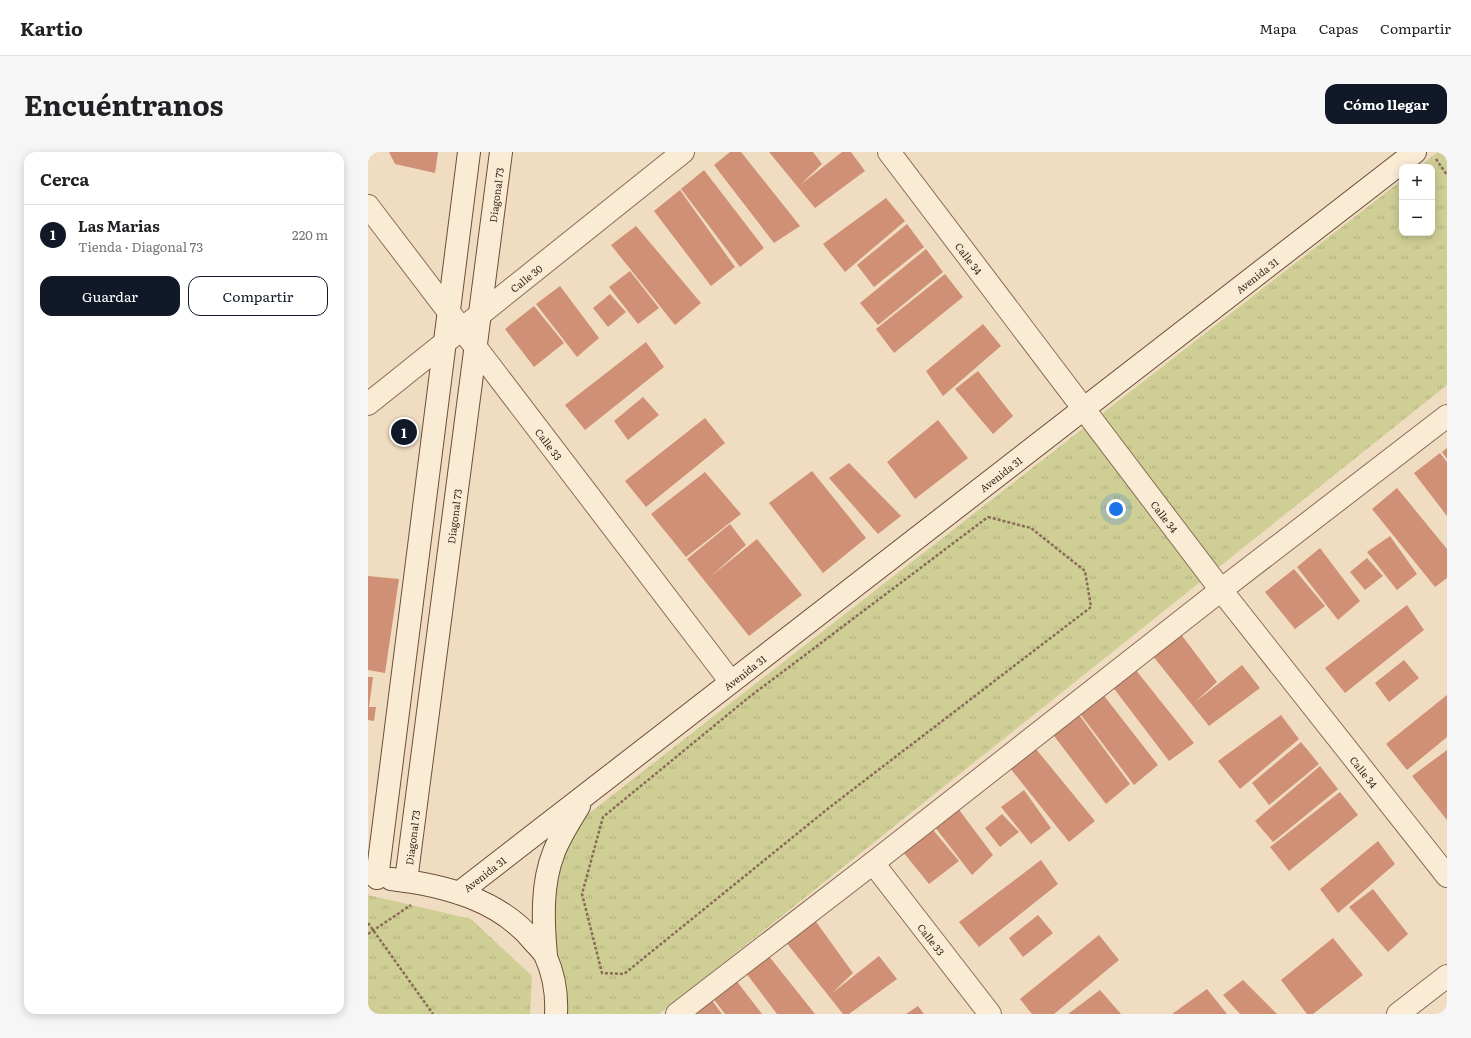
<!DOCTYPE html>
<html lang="es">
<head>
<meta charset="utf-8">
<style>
  body { margin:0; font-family:Literata,serif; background:#f6f6f6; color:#202124 }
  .controls { position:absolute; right:12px; top:12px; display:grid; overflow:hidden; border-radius:8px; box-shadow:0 2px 10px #0003 }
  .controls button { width:36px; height:36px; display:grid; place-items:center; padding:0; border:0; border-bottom:1px solid #e0e0e0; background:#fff; color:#202124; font:20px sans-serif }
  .you { position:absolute; left:748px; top:357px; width:14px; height:14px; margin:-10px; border:3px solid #fff; border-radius:50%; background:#1a73e8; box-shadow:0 0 0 6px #1a73e833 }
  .badge { display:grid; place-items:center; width:26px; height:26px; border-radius:50%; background:#111827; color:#fff; font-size:13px; font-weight:700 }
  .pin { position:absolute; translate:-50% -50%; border:2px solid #fff; box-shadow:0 1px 4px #0006 }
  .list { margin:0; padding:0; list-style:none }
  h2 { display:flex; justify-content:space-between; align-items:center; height:52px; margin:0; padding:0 16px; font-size:17px }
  h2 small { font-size:13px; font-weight:400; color:#757577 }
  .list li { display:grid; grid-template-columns:26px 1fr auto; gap:12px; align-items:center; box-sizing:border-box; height:60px; padding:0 16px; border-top:1px solid #e0e0e0 }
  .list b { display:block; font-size:15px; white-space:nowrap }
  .list p { margin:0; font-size:13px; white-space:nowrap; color:#757577 }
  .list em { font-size:13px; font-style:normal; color:#757577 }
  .actions { display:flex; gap:8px; padding:12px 16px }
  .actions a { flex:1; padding:9px 0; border:1px solid #111827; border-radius:12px; text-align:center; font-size:14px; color:#111827 }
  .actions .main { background:#111827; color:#fff }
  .map { position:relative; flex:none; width:1079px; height:862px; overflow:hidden; border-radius:12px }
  header { display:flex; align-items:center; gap:24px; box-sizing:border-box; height:56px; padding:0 20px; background:#fff; border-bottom:1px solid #e0e0e0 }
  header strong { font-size:19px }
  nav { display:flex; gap:22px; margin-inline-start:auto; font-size:14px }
  .intro { display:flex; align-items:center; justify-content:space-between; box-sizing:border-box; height:96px; padding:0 24px }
  h1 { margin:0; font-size:28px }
  .button { padding:10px 18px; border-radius:12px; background:#111827; color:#fff; font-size:14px; font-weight:700 }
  main { display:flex; gap:24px; padding:0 24px }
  aside { flex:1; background:#fff; border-radius:12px; box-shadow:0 2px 10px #0003 }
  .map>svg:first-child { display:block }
  .grass { fill:url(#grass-tufts) }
  .building { fill:#d09075 }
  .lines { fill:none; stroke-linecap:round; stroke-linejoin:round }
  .street-casing { stroke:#8b6c58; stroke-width:24 }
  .secondary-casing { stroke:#6c4e3b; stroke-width:24 }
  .path { stroke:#8b6c58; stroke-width:2.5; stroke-dasharray:3 2; stroke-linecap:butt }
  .street { stroke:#faebd5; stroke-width:22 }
  .secondary { stroke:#faebd5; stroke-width:22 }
  .labels { text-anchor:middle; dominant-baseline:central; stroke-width:3.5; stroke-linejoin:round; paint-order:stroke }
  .street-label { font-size:10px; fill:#3a271d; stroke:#f7e7d1 }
</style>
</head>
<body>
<header>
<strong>Kartio</strong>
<nav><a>Mapa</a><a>Capas</a><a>Compartir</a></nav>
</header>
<div class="intro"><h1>Encuéntranos</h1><a class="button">Cómo llegar</a></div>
<main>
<aside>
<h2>Cerca<small></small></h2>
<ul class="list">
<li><span class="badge">1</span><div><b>Las Marias</b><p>Tienda · Diagonal 73</p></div><em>220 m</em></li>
</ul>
<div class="actions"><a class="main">Guardar</a><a>Compartir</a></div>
</aside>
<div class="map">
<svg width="1079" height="862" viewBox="0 0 1079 862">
  <defs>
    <pattern id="grass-tufts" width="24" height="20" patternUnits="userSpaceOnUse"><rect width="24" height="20" fill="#cfce95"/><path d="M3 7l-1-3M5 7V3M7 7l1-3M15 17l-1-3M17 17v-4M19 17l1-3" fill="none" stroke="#b2b180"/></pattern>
  </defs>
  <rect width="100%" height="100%" fill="#f0dcc1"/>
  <path class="grass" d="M 1070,0 L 1079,0 L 1079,233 L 291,862 L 198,862 L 178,757 L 201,677 L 1034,28 L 1034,81 L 1064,81 L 1064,15 L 1051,15 Z
    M 0,743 L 103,767 L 164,824 L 162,862 L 0,862 Z"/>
  <path class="building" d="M 21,0 L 70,0 L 67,21 L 27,12 Z
    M 362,0 L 373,0 L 432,74 L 406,91 L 346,13 Z
    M 401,0 L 445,0 L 454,12 L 432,33 L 474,0 L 483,0 L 497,19 L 447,56 Z
    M 336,18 L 396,96 L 372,115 L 313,37 Z
    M 312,38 L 367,115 L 343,134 L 286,59 Z
    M 518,46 L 537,69 L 477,120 L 455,92 Z
    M 539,72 L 556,95 L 506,135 L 489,113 Z
    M 268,74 L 333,151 L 307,173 L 243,93 Z
    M 558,97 L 575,120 L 510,173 L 492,151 Z
    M 262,119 L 291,156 L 270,172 L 241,135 Z
    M 577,122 L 595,145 L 526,201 L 508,177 Z
    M 192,134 L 231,186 L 209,205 L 168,152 Z
    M 242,142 L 258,160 L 240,175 L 225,156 Z
    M 166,154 L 196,191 L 166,215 L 137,177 Z
    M 615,172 L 633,194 L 575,244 L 558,219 Z
    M 278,190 L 296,215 L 217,278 L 197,253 Z
    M 610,219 L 645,264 L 625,282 L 587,237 Z
    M 275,245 L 291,263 L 260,288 L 246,269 Z
    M 337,266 L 357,291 L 278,355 L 257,329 Z
    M 570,268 L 600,306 L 547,347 L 519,310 Z
    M 1079,296 L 1079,307 L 1074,300 Z
    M 1072,301 L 1079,310 L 1079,364 L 1046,321 Z
    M 481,311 L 533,364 L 510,382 L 461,326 Z
    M 444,319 L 498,386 L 455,421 L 401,351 Z
    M 337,320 L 373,362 L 318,405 L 283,362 Z
    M 1029,336 L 1079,397 L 1079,426 L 1067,435 L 1004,357 Z
    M 362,372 L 378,393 L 342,425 L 389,387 L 434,443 L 381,484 L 319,407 Z
    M 1022,384 L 1049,422 L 1029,438 L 999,400 Z
    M 952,396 L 992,449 L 970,468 L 929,415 Z
    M 999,406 L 1015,424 L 997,438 L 982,420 Z
    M 926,417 L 957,454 L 927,477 L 897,440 Z
    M 0,424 L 31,427 L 17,521 L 0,518 Z
    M 1039,453 L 1056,478 L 977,541 L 957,516 Z
    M 809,477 L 849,530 L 826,551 L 874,513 L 892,536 L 841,574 L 780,498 Z
    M 1036,508 L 1051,526 L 1021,550 L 1007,531 Z
    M 763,512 L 826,591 L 801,609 L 741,530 Z
    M 0,525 L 5,525 L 1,555 L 8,555 L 6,569 L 0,568 Z
    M 730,536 L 790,613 L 766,633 L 707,555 Z
    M 1079,543 L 1079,585 L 1039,618 L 1018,592 Z
    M 706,556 L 762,632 L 738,652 L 680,576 Z
    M 913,563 L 931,587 L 872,637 L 850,609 Z
    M 933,590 L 951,612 L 901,653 L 884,631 Z
    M 663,591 L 727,669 L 701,690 L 638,611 Z
    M 1079,598 L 1079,668 L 1044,624 Z
    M 952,614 L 970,637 L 905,690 L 887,669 Z
    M 656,638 L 683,676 L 663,692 L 633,655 Z
    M 972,640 L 990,663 L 921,719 L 902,695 Z
    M 586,651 L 625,703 L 604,723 L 563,670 Z
    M 634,662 L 651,680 L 632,695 L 617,676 Z
    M 560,672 L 591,709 L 561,732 L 531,695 Z
    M 1010,689 L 1027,712 L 970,761 L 952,737 Z
    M 673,708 L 690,732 L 611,795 L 591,770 Z
    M 1005,737 L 1040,782 L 1020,800 L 981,755 Z
    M 670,763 L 685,781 L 655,805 L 641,786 Z
    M 446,767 L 485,821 L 463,842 L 511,804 L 529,827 L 481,862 L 475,862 L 417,789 Z
    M 731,783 L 751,808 L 686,862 L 664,862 L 652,847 Z
    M 965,786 L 995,823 L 945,862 L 939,862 L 913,828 Z
    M 400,803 L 447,862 L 409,862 L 378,821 Z
    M 367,827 L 394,862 L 357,862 L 344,845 Z
    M 875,828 L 909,862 L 872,862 L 855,843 Z
    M 839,837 L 859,862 L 804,862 Z
    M 732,838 L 753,862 L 700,862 Z
    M 343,847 L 354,862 L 323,862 Z
    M 550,854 L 556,862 L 538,862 Z"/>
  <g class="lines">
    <defs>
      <g id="street">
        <path id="s1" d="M 521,0 L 853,438 L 1079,724"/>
        <path id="s2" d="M 0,54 L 363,530"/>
        <path id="s3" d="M 0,252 L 315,0"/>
        <path id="s4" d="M 505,711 L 622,862"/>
        <path d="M 309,862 L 505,711 L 853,438 L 1079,264"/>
        <path d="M 1030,862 L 1079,824"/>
      </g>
      <g id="secondary">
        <path d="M 9,726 L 101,0"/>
        <path d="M 23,727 C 76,733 133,748 167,791 C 171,795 176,800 178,805 C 186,823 189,843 188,862"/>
        <path id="s5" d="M 38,729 L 133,0"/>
        <path id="s6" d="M 91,741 L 1047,0"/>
        <path d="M 178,804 C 175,770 173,732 186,700 C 192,684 202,669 211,654"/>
      </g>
    </defs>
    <use href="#street" class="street-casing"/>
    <use href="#secondary" class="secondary-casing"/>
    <path class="path" d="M 1068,7 L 1079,23
      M 620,365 L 663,376 L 717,419 L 723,455 L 462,655 L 256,822 L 234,821 L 214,742 L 235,665 L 380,546 Z
      M 0,771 L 65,862
      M 0,782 L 43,753"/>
    <use href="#street" class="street"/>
    <use href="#secondary" class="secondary"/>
  </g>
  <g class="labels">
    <g class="street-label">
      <text stroke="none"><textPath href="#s5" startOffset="692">Diagonal 73</textPath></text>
      <text stroke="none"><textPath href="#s1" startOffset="133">Calle 34</textPath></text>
      <text stroke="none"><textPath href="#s6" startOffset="1009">Avenida 31</textPath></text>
      <text stroke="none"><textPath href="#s3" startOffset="202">Calle 30</textPath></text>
      <text stroke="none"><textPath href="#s2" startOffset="299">Calle 33</textPath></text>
      <text stroke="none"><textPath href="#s6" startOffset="685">Avenida 31</textPath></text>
      <text stroke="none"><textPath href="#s5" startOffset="368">Diagonal 73</textPath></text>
      <text stroke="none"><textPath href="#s1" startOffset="457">Calle 34</textPath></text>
      <text stroke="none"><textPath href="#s6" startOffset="361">Avenida 31</textPath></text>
      <text stroke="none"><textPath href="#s1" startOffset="781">Calle 34</textPath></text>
      <text stroke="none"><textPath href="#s5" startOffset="44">Diagonal 73</textPath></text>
      <text stroke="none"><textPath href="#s6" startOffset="32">Avenida 31</textPath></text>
      <text stroke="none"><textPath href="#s4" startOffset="96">Calle 33</textPath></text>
    </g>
  </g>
</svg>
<div class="controls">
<button>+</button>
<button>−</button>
</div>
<div class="you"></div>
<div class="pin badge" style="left:36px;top:280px">1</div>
</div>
</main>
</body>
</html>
